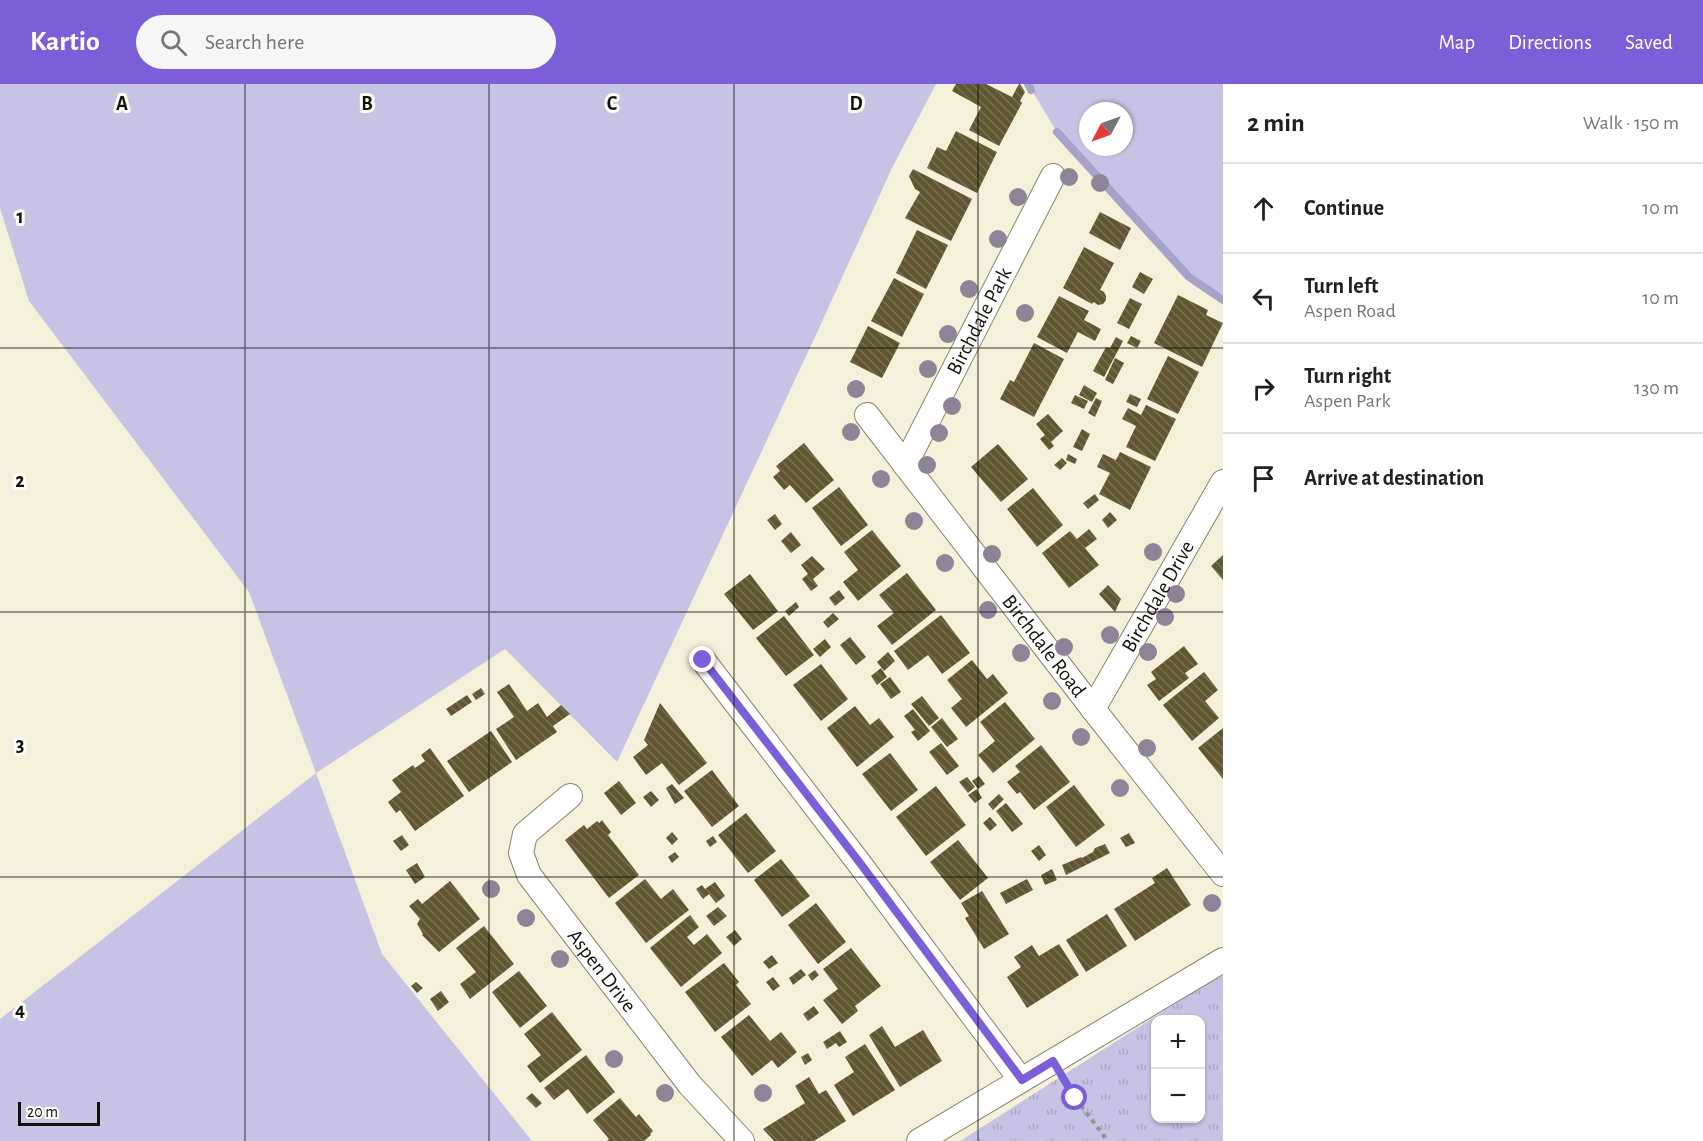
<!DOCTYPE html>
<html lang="en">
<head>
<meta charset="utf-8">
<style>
  body { margin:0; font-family:"Alegreya Sans",sans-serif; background:#f6f6f6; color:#202124 }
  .controls { position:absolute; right:18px; bottom:18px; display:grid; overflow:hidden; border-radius:12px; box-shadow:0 2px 4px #0004 }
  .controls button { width:54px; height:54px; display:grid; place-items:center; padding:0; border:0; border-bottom:2px solid #e0e0e0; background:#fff; color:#202124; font:30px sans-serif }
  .compass { position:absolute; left:1079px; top:18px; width:54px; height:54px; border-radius:50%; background:#fff; box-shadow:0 2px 4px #0004; rotate:229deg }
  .scale { position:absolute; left:18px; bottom:15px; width:82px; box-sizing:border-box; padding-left:6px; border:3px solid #121109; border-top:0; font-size:16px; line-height:21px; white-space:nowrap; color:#121109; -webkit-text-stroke:4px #fefdf9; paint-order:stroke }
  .stop { position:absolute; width:18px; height:18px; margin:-14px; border:4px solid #7c5ed9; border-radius:50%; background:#fff }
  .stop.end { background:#7c5ed9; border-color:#fff; box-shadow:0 2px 6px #0008 }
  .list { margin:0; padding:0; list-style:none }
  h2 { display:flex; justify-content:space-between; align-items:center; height:78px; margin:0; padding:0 24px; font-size:26px }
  h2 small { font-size:20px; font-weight:400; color:#757577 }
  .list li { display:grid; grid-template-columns:39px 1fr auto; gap:18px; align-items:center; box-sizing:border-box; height:90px; padding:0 24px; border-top:2px solid #e0e0e0 }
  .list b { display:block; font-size:22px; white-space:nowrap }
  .list p { margin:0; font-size:20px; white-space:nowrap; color:#757577 }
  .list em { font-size:20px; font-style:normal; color:#757577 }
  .icon { flex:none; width:33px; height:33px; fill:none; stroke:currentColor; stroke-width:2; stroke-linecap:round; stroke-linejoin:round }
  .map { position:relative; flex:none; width:1223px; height:1057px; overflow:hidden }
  header { display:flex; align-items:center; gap:36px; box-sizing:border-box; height:84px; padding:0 30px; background:#7c5ed9; color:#fff }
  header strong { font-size:28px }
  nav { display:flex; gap:33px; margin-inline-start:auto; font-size:21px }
  .search { width:420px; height:54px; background:#f6f6f6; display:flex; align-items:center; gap:15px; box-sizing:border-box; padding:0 21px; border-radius:33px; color:#757577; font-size:22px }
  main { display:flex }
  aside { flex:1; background:#fff }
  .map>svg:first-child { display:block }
  .grass { fill:#c7c3e5; fill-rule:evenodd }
  .park { fill:url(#park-tufts); fill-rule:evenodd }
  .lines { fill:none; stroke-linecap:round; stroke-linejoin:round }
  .stream { stroke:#a7a2ca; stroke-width:8 }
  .building { fill:url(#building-back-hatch) }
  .street-casing { stroke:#88846f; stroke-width:26 }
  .path { stroke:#989584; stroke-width:4; stroke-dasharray:4.5 4.5; stroke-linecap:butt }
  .street { stroke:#fff; stroke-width:24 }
  .tree { fill:#8d8597 }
  .route { stroke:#7c5ed9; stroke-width:8 }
  .grid { fill:none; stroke:#121109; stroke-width:1.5; stroke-opacity:0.55 }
  .labels { text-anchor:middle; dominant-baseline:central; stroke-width:6; stroke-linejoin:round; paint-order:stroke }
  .street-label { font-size:21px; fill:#121109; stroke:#fefdf9 }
  .grid-label { font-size:20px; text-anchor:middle; font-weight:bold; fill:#121109; stroke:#fefdf9; stroke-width:6; stroke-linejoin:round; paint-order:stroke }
</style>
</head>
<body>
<header>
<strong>Kartio</strong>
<div class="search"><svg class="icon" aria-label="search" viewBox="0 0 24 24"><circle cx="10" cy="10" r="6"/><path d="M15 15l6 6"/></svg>Search here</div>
<nav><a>Map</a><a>Directions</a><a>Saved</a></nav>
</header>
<main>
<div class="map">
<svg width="1223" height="1057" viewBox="0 0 1223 1057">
  <defs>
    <pattern id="park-tufts" width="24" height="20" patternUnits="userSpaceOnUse" patternTransform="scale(1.5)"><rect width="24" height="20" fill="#c7c3e5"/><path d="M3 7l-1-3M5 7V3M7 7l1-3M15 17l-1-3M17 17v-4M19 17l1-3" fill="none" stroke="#aaa6c3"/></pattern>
    <pattern id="building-back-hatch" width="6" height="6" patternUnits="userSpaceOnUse" patternTransform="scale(1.5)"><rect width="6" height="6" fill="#605730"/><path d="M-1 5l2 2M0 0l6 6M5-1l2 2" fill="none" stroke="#766f51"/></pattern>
  </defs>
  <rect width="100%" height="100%" fill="#f5f0da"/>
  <path class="grass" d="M 0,0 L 936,0 L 892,84 L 820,242 L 617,678 L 505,565 L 316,689 L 382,870 L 532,1057 L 0,1057 L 0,935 L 316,689 L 249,508 L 29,217 L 0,124 Z
    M 1028,0 L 1223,0 L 1223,216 L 1189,193 L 1057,48 ZM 1088,27 L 1124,27 L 1124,63 L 1088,63 Z"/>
  <path class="park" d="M 1223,892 L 1223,1057 L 960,1057 L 1206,900 ZM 1156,936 L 1200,936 L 1200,1034 L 1156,1034 Z"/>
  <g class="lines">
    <path class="stream" d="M 1028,0 L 1031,6
      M 1057,48 L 1189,193 L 1223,216"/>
  </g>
  <path class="building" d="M 956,0 L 986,0 L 1012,13 L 1019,0 L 1020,0 L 1025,8 L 1020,17 L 1022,19 L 999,62 L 969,46 L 981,23 L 952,7 Z
    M 956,47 L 997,68 L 977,109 L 927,84 L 937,63 L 946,67 Z
    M 913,85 L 972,115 L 951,157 L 905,134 L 920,108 L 915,105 L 909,92 Z
    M 1100,128 L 1131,144 L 1120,166 L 1089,149 Z
    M 917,146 L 948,161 L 926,205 L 896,189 Z
    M 1084,163 L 1114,179 L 1100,206 L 1104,208 L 1106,212 L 1106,216 L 1103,220 L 1098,221 L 1094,218 L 1092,220 L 1063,204 Z
    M 1140,188 L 1153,195 L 1144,210 L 1132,203 Z
    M 894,194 L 924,210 L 902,253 L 871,237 Z
    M 1178,211 L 1208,226 L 1206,231 L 1223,239 L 1202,283 L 1154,259 Z
    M 1059,212 L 1089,227 L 1084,236 L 1101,245 L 1095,257 L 1078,248 L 1067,269 L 1037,253 Z
    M 1130,214 L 1142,220 L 1129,245 L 1117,239 Z
    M 868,242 L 900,259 L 882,294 L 850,278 Z
    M 1131,252 L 1141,257 L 1137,264 L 1127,259 Z
    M 1116,253 L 1123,257 L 1104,293 L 1093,287 L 1106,263 L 1110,264 Z
    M 1034,259 L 1064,275 L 1034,333 L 1000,315 L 1010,296 L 1014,298 Z
    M 1168,272 L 1199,288 L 1178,330 L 1147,315 Z
    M 1115,274 L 1124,279 L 1113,300 L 1105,296 Z
    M 1084,301 L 1097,309 L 1092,318 L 1079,311 Z
    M 1130,310 L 1141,315 L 1137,323 L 1126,318 Z
    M 1075,311 L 1088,317 L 1084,325 L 1071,319 Z
    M 1096,314 L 1102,317 L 1095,333 L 1088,329 Z
    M 1146,321 L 1176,335 L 1155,377 L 1126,363 L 1136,342 L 1122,335 L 1128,324 L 1141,331 Z
    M 1048,330 L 1063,347 L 1051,358 L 1054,362 L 1049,366 L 1040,355 L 1045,351 L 1036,340 Z
    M 1082,345 L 1090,350 L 1082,367 L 1073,363 Z
    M 804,359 L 834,396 L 806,419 L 790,401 L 784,406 L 773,393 L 780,387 L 776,382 Z
    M 998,360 L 1028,395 L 1001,418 L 971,383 Z
    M 1120,368 L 1151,383 L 1130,426 L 1099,410 L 1110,389 L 1097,383 L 1103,370 L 1116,376 Z
    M 1068,370 L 1077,375 L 1075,380 L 1066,376 Z
    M 1062,374 L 1067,379 L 1060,386 L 1054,381 Z
    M 839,403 L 868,441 L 841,462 L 812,424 Z
    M 1033,404 L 1063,441 L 1037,463 L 1007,425 Z
    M 1095,410 L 1099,416 L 1088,425 L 1083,419 Z
    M 1110,428 L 1117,436 L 1108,444 L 1102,436 Z
    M 775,430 L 782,440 L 775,446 L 767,436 Z
    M 1089,445 L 1097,455 L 1085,464 L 1099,481 L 1069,504 L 1042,469 L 1070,447 L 1077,455 Z
    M 872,446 L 901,482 L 858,517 L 843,498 L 858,486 L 844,468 Z
    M 791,448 L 801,461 L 791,469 L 781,457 Z
    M 1223,471 L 1223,496 L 1211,482 Z
    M 812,472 L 825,485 L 813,495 L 818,502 L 811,507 L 802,495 L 808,490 L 801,481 Z
    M 907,489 L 936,526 L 892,561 L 877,542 L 894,529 L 879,511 Z
    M 750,490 L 778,527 L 753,546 L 724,510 Z
    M 1108,501 L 1121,515 L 1115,528 L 1099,510 Z
    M 839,506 L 845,514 L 835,522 L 829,514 Z
    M 796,518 L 799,523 L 789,532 L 785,527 Z
    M 833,529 L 839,535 L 828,544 L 823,538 Z
    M 941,531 L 970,569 L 942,590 L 928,571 L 908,586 L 894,567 Z
    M 784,532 L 814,571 L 786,592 L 756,554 Z
    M 850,553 L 866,573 L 856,581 L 840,561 Z
    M 825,555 L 831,563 L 820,573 L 813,565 Z
    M 1184,562 L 1198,580 L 1185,589 L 1189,594 L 1159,617 L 1147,601 L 1156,595 L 1151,588 Z
    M 888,568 L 895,577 L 884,587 L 877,578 Z
    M 972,576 L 987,595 L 993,590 L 1008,609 L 966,643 L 951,624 L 962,615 L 947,596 Z
    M 821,580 L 848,615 L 821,637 L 793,601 Z
    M 881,584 L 887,593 L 877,601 L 871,592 Z
    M 1204,588 L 1218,606 L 1205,617 L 1219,634 L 1192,657 L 1163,621 Z
    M 890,593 L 901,608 L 891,615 L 880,600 Z
    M 509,600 L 527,627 L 538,619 L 547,633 L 561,621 L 570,630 L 553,642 L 557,648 L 516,676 L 496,645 L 514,633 L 497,608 Z
    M 481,604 L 485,610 L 476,616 L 472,610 Z
    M 467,611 L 472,618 L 451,632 L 446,625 Z
    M 922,612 L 939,634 L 929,642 L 911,620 Z
    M 1005,618 L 1035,655 L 993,689 L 978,671 L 995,657 L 980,638 Z
    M 660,619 L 707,679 L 679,701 L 662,679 L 646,691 L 633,673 L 648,661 L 644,656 Z
    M 855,622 L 870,641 L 879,634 L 894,653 L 857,683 L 827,644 Z
    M 913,625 L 930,647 L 918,657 L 911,648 L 915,646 L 904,632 Z
    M 942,634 L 958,655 L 947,663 L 931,643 Z
    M 1223,644 L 1223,695 L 1198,664 Z
    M 491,647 L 512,678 L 469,708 L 447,677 Z
    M 941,659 L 959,682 L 947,691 L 929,668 Z
    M 1041,661 L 1070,698 L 1034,726 L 1020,708 L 1017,710 L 1007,698 L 1020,688 L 1015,682 Z
    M 430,664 L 464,712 L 415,747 L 400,726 L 396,729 L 388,718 L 401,708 L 392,696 L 413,681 L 415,684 L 425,677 L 421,671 Z
    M 890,669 L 918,706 L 891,727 L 862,690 Z
    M 712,686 L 739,722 L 712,743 L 684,707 Z
    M 979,692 L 985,700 L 978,705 L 972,697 Z
    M 967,693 L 975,703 L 968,709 L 959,698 Z
    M 619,697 L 636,719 L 621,731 L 604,709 Z
    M 672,700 L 684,714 L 675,720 L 666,704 Z
    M 1074,701 L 1105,741 L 1076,763 L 1046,723 Z
    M 936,702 L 966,741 L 926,772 L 896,733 Z
    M 977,705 L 982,714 L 975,719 L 968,711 Z
    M 651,707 L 659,716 L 651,723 L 643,713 Z
    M 999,710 L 1004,715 L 993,726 L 988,720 Z
    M 1006,719 L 1023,740 L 1012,748 L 996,727 Z
    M 746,729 L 776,767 L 748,789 L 718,751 Z
    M 990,733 L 997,741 L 990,747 L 983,739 Z
    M 602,736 L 611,748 L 608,751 L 639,791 L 609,814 L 565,756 L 584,741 L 587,745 L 597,737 L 599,739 Z
    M 672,748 L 678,755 L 672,761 L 666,754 Z
    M 1129,749 L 1135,759 L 1126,763 L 1120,754 Z
    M 402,751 L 409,761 L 401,767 L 393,757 Z
    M 713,752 L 717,758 L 710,763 L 706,757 Z
    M 958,756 L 988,794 L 960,816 L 930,778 Z
    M 1105,760 L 1110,769 L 1066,791 L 1062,781 L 1081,773 L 1082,774 L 1093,768 L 1095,764 Z
    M 1039,761 L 1046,771 L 1039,777 L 1031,767 Z
    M 675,768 L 679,773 L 672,779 L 668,773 Z
    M 781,775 L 810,812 L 782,833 L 754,796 Z
    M 417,779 L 425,793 L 415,800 L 406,786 Z
    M 1167,784 L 1191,821 L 1135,857 L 1114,825 L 1155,799 L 1152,794 Z
    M 1052,785 L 1057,796 L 1045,801 L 1041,791 Z
    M 645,795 L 661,815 L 673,805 L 689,826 L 646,859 L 615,819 Z
    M 1027,795 L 1033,806 L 1006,820 L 1000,809 Z
    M 450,797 L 480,835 L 439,868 L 422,851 L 423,850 L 417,840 L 420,835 L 409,822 L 418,815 L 422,820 Z
    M 715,798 L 725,812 L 716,819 L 709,810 L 703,815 L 696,805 L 702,801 L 705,805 Z
    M 982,807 L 1009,850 L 984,865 L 965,834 L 969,832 L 961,819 Z
    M 816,819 L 846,858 L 818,880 L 788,841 Z
    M 718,823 L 727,832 L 714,842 L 706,832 Z
    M 1107,830 L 1127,862 L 1086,888 L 1066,856 Z
    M 690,831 L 699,843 L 687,853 L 694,861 L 707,850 L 722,869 L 681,903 L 650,864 Z
    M 484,842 L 514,880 L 470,915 L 460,900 L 476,888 L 456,864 Z
    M 735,846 L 742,855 L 734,862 L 726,853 Z
    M 1059,860 L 1079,891 L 1027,924 L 1007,893 L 1021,883 L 1014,873 L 1032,861 L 1039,872 Z
    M 851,864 L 881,902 L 855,922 L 858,927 L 842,940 L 823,916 L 838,905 L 823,885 Z
    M 772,871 L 778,879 L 769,885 L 763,878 Z
    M 724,879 L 739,898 L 736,901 L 751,920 L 715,948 L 685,908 Z
    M 801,885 L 806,891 L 793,901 L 789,894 Z
    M 815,886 L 819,891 L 812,897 L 808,891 Z
    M 519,887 L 547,922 L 520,944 L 492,908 Z
    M 773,893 L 780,902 L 773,907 L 766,898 Z
    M 416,898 L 423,904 L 417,909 L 411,902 Z
    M 441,907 L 449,918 L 438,927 L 430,915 Z
    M 814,922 L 819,929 L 808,937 L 803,930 Z
    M 552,928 L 582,966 L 540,999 L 527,982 L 541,971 L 524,950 Z
    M 749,931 L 770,957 L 781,948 L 797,968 L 778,984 L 772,976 L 752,992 L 721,953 Z
    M 882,942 L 895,963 L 923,946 L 942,977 L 900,1003 L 869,951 Z
    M 840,947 L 847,958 L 839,963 L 836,959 L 827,965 L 823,958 Z
    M 865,960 L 895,1006 L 853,1032 L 834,1001 L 854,988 L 845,973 Z
    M 808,969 L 812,976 L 805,981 L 801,973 Z
    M 586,971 L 615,1008 L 587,1030 L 568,1005 L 554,1016 L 544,1004 Z
    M 809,993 L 819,1010 L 826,1006 L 846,1037 L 814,1057 L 774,1057 L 763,1045 L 805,1019 L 795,1002 Z
    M 532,1009 L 542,1019 L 536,1024 L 526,1014 Z
    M 620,1014 L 636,1033 L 639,1030 L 653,1047 L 650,1050 L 651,1051 L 644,1057 L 607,1057 L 609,1055 L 593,1036 Z"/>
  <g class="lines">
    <defs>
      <g id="street">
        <path id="s1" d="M 867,331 L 1093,625 L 1223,790"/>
        <path id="s2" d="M 905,381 L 1053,92"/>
        <path d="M 703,576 L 859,779 L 1021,996"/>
        <path id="s3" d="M 1093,625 L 1223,398"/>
        <path id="s4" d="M 570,712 L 525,750 L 521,769 L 529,791 L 690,1001 L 742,1057"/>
        <path d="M 919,1057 L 1223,876"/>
      </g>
    </defs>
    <use href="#street" class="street-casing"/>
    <path class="path" d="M 1066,999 L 1075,1014 L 1108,1057"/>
    <use href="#street" class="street"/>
  </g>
  <g class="tree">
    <circle cx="1069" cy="93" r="9"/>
    <circle cx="1100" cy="99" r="9"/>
    <circle cx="1018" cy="113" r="9"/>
    <circle cx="998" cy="155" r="9"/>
    <circle cx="969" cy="205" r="9"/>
    <circle cx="1025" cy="229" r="9"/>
    <circle cx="948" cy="250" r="9"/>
    <circle cx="928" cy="285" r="9"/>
    <circle cx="856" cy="305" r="9"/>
    <circle cx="952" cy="322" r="9"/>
    <circle cx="851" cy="348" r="9"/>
    <circle cx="939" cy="349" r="9"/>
    <circle cx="927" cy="381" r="9"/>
    <circle cx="881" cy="395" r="9"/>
    <circle cx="914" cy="437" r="9"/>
    <circle cx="1153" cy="468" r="9"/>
    <circle cx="992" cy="470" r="9"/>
    <circle cx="945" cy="479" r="9"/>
    <circle cx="1176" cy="510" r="9"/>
    <circle cx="988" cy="526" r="9"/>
    <circle cx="1165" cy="533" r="9"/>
    <circle cx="1110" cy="551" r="9"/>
    <circle cx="1064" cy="563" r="9"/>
    <circle cx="1148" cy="568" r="9"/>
    <circle cx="1021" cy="569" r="9"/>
    <circle cx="1052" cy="617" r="9"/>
    <circle cx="1081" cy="653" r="9"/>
    <circle cx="1147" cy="664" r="9"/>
    <circle cx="1120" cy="704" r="9"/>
    <circle cx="491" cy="805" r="9"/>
    <circle cx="1212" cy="819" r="9"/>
    <circle cx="526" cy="834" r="9"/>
    <circle cx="560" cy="875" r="9"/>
    <circle cx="614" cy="975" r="9"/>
    <circle cx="665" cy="1009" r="9"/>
    <circle cx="763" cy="1009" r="9"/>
  </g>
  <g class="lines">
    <path class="route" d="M 703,576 L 860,779 L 1022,996 L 1053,977 L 1075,1014"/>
  </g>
  <path class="grid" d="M 245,0 L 245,1057M 489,0 L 489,1057M 734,0 L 734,1057M 978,0 L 978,1057M 0,264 L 1223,264M 0,528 L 1223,528M 0,793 L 1223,793"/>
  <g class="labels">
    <g class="street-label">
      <text stroke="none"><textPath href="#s2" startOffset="162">Birchdale Park</textPath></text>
      <text stroke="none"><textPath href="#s3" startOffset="130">Birchdale Drive</textPath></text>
      <text stroke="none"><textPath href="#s1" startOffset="291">Birchdale Road</textPath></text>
      <text stroke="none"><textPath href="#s4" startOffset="222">Aspen Drive</textPath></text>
    </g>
  </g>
  <g class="grid-label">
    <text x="122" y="26">A</text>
    <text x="367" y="26">B</text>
    <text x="612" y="26">C</text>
    <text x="856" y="26">D</text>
    <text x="20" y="139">1</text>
    <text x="20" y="403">2</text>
    <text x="20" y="667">3</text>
    <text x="20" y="932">4</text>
  </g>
</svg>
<div class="controls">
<button>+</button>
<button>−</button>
</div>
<svg class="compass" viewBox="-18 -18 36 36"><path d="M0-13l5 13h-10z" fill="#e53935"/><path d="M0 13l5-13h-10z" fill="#757577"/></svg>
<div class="scale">20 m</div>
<div class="stop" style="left:1075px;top:1014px"></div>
<div class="stop end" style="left:703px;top:576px"></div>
</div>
<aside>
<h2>2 min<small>Walk · 150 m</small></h2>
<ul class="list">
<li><svg class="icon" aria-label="ahead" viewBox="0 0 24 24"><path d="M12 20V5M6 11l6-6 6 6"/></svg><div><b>Continue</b></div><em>10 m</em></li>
<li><svg class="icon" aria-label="left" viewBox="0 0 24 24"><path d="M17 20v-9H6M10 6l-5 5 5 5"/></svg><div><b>Turn left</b><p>Aspen Road</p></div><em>10 m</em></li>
<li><svg class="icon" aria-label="right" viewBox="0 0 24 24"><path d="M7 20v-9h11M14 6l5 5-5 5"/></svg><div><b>Turn right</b><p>Aspen Park</p></div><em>130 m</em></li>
<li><svg class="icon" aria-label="arrive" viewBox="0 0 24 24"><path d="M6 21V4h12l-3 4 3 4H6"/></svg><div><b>Arrive at destination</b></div></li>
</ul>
</aside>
</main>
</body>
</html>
